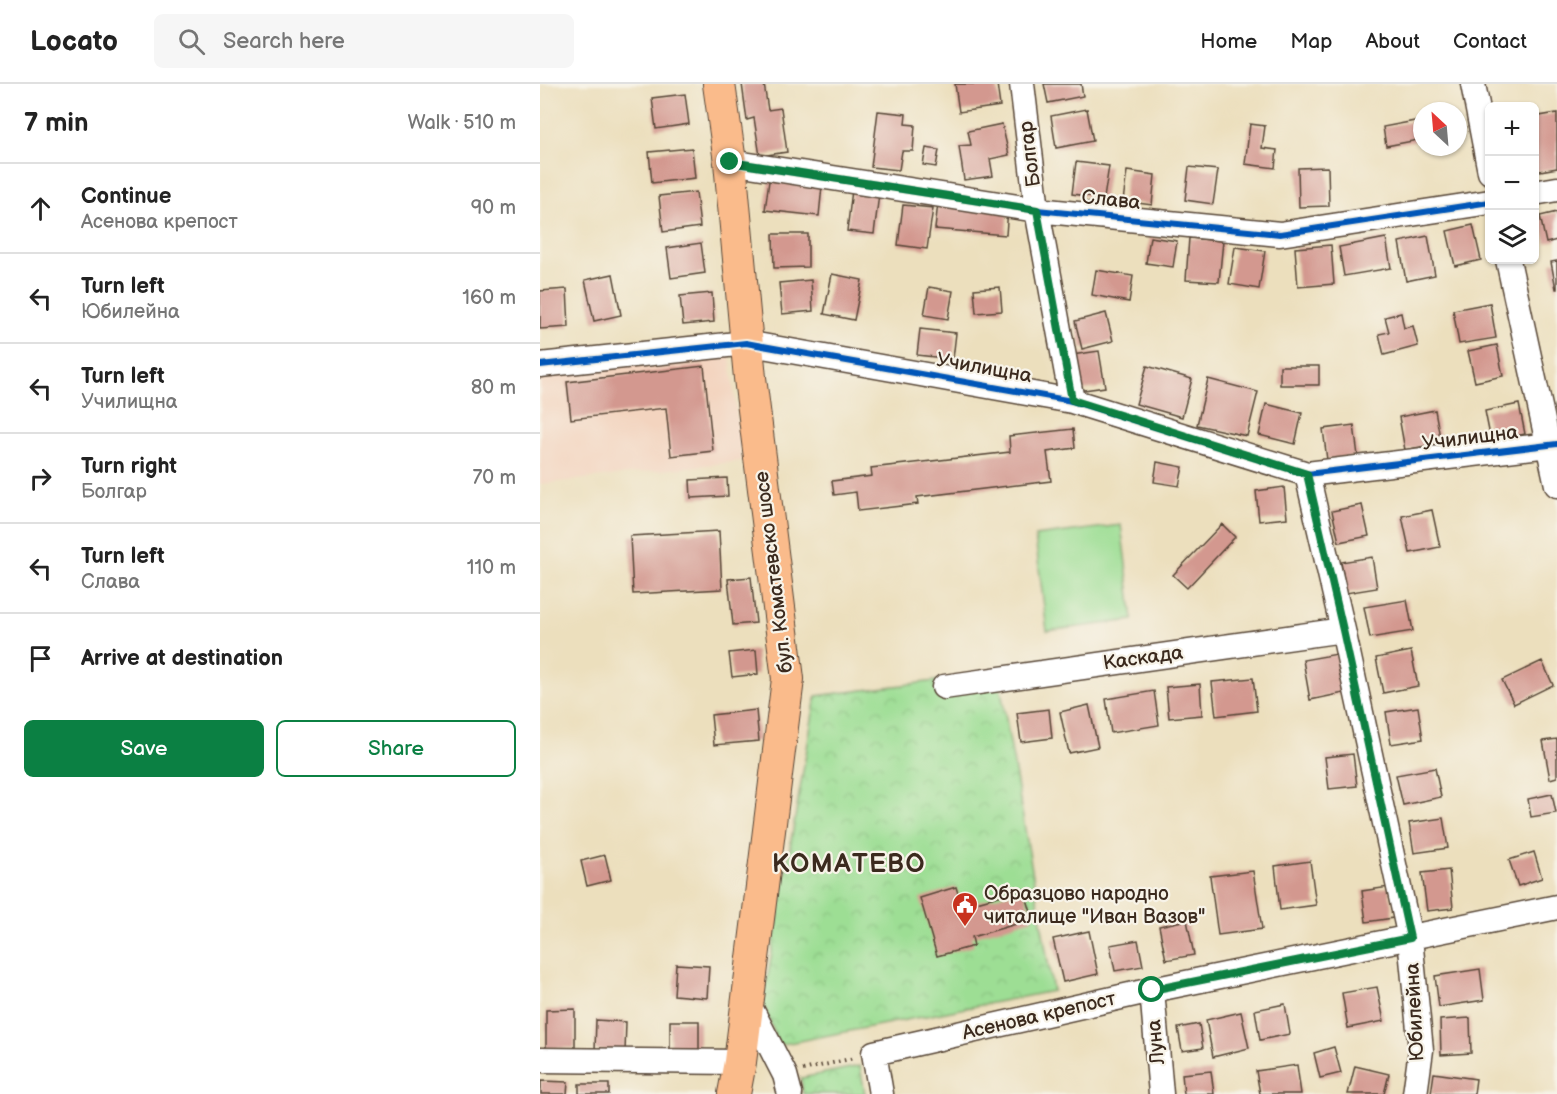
<!DOCTYPE html>
<html lang="en">
<head>
<meta charset="utf-8">
<style>
  body { margin:0; font-family:"Balsamiq Sans",sans-serif; background:#f6f6f6; color:#222 }
  .controls { position:absolute; right:18px; top:18px; display:grid; overflow:hidden; border-radius:9px; box-shadow:0 2px 4px #0004 }
  .controls button { width:54px; height:54px; display:grid; place-items:center; padding:0; border:0; border-bottom:2px solid #e0e0e0; background:#fff; color:#222; font:30px sans-serif }
  .compass { position:absolute; left:873px; top:18px; width:54px; height:54px; border-radius:50%; background:#fff; box-shadow:0 2px 4px #0004; rotate:334deg }
  .stop { position:absolute; width:18px; height:18px; margin:-14px; border:4px solid #0b8043; border-radius:50%; background:#fff }
  .stop.end { background:#0b8043; border-color:#fff; box-shadow:0 2px 6px #0008 }
  .list { margin:0; padding:0; list-style:none }
  h2 { display:flex; justify-content:space-between; align-items:center; height:78px; margin:0; padding:0 24px; font-size:26px }
  h2 small { font-size:20px; font-weight:400; color:#767676 }
  .list li { display:grid; grid-template-columns:39px 1fr auto; gap:18px; align-items:center; box-sizing:border-box; height:90px; padding:0 24px; border-top:2px solid #e0e0e0 }
  .list b { display:block; font-size:22px; white-space:nowrap }
  .list p { margin:0; font-size:20px; white-space:nowrap; color:#767676 }
  .list em { font-size:20px; font-style:normal; color:#767676 }
  .actions { display:flex; gap:12px; padding:18px 24px }
  .actions a { flex:1; padding:14px 0; border:2px solid #0b8043; border-radius:9px; text-align:center; font-size:21px; color:#0b8043 }
  .actions .main { background:#0b8043; color:#fff }
  .icon { flex:none; width:33px; height:33px; fill:none; stroke:currentColor; stroke-width:2; stroke-linecap:round; stroke-linejoin:round }
  .map { position:relative; flex:none; width:1017px; height:1010px; overflow:hidden }
  header { display:flex; align-items:center; gap:36px; box-sizing:border-box; height:84px; padding:0 30px; background:#fff; border-bottom:2px solid #e0e0e0 }
  header strong { font-size:28px }
  nav { display:flex; gap:33px; margin-inline-start:auto; font-size:21px }
  .search { width:420px; height:54px; background:#f6f6f6; display:flex; align-items:center; gap:15px; box-sizing:border-box; padding:0 21px; border-radius:9px; color:#767676; font-size:22px }
  main { display:flex }
  aside { flex:1; background:#fff }
  .map>svg:first-child { display:block }
  .built { fill:#f3d4bf }
  .grass { fill:#9dde94; stroke:#6c8459; stroke-width:1.5 }
  .park { fill:url(#park-crowns); stroke:#6c8459; stroke-width:1.5 }
  .building { fill:#d3988f }
  .lines { fill:none; stroke-linecap:round; stroke-linejoin:round }
  .minor-casing { stroke:#564536; stroke-width:27 }
  .major-casing { stroke:#564536; stroke-width:34 }
  .path { stroke:#564536; stroke-width:4; stroke-dasharray:1.5 4.5; stroke-linecap:butt }
  .minor { stroke:#fff; stroke-width:24 }
  .major { stroke:#fabb8b; stroke-width:32 }
  .cycleway-casing { stroke:#f7f3e8; stroke-width:10 }
  .cycleway { stroke:#0057b8; stroke-width:6 }
  .route { stroke:#0b8043; stroke-width:8 }
  .labels { text-anchor:middle; dominant-baseline:central; stroke-width:4.5; stroke-linejoin:round; paint-order:stroke }
  .street-label { font-size:20px; fill:#3b2a1e; stroke:#f7f3e8 }
  .poi-label { font-size:20px; fill:#3b2a1e; stroke:#f7f3e8; text-anchor:start }
  .district-label { font-size:26px; font-weight:bold; letter-spacing:1.5px; fill:#3b2a1e; stroke:#f7f3e8 }
</style>
</head>
<body>
<header>
<strong>Locato</strong>
<div class="search"><svg class="icon" aria-label="search" viewBox="0 0 24 24"><circle cx="10" cy="10" r="6"/><path d="M15 15l6 6"/></svg>Search here</div>
<nav><a>Home</a><a>Map</a><a>About</a><a>Contact</a></nav>
</header>
<main>
<aside>
<h2>7 min<small>Walk · 510 m</small></h2>
<ul class="list">
<li><svg class="icon" aria-label="ahead" viewBox="0 0 24 24"><path d="M12 20V5M6 11l6-6 6 6"/></svg><div><b>Continue</b><p>Асенова крепост</p></div><em>90 m</em></li>
<li><svg class="icon" aria-label="left" viewBox="0 0 24 24"><path d="M17 20v-9H6M10 6l-5 5 5 5"/></svg><div><b>Turn left</b><p>Юбилейна</p></div><em>160 m</em></li>
<li><svg class="icon" aria-label="left" viewBox="0 0 24 24"><path d="M17 20v-9H6M10 6l-5 5 5 5"/></svg><div><b>Turn left</b><p>Училищна</p></div><em>80 m</em></li>
<li><svg class="icon" aria-label="right" viewBox="0 0 24 24"><path d="M7 20v-9h11M14 6l5 5-5 5"/></svg><div><b>Turn right</b><p>Болгар</p></div><em>70 m</em></li>
<li><svg class="icon" aria-label="left" viewBox="0 0 24 24"><path d="M17 20v-9H6M10 6l-5 5 5 5"/></svg><div><b>Turn left</b><p>Слава</p></div><em>110 m</em></li>
<li><svg class="icon" aria-label="arrive" viewBox="0 0 24 24"><path d="M6 21V4h12l-3 4 3 4H6"/></svg><div><b>Arrive at destination</b></div></li>
</ul>
<div class="actions"><a class="main">Save</a><a>Share</a></div>
</aside>
<div class="map">
<svg width="1017" height="1010" viewBox="0 0 1017 1010">
  <defs>
    <pattern id="park-crowns" width="20" height="18" patternUnits="userSpaceOnUse" patternTransform="scale(1.5)"><rect width="20" height="18" fill="#9dde94"/><path d="M2 6a3 3 0 1 1 6 0M12 15a3 3 0 1 1 6 0" fill="none" stroke="#88bf7f"/></pattern>
  </defs>
  <rect width="100%" height="100%" fill="#f7f3e8"/>
  <filter id="ink" filterUnits="userSpaceOnUse"><feTurbulence type="fractalNoise" baseFrequency=".0167" numOctaves="2"/><feDisplacementMap in="SourceGraphic" scale="12" xChannelSelector="R" yChannelSelector="G"/><feConvolveMatrix kernelMatrix="1 2 1 2 8 2 1 2 1" color-interpolation-filters="sRGB"/></filter>
  <filter id="wash" filterUnits="userSpaceOnUse"><feTurbulence type="fractalNoise" baseFrequency=".008" numOctaves="4" result="noise"/><feDisplacementMap in="SourceGraphic" scale="24" xChannelSelector="R" yChannelSelector="G"/><feGaussianBlur stdDeviation="1.35" result="paint"/><feColorMatrix in="noise" values="0 0 0 0 0 0 0 0 0 0 0 0 0 0 0 0 0 1.4 0 .05"/><feComposite in="paint" operator="in"/></filter>
  <g filter="url(#wash)">
    <rect width="100%" height="100%" fill="#ecdfbd"/>
    <path class="built" d="M 189,264 L 202,377 L 0,400 L 0,285 Z"/>
    <path class="grass" d="M 581,441 L 593,536 L 507,547 L 495,452 Z"/>
    <path class="park" d="M 458,589 L 513,907 L 239,961 L 223,920 L 276,612 Z
      M 320,982 L 325,1010 L 263,1010 L 261,994 Z"/>
    <g id="blocks">
      <path class="building" d="M 202,0 L 224,0 L 228,26 L 241,24 L 247,68 L 220,72 L 214,34 L 207,36 Z
        M 415,0 L 457,0 L 460,22 L 419,28 Z
        M 504,0 L 541,0 L 543,12 L 508,19 Z
        M 145,10 L 149,40 L 116,45 L 112,14 Z
        M 547,25 L 553,57 L 516,64 L 511,32 Z
        M 338,27 L 366,30 L 365,40 L 375,41 L 373,67 L 362,67 L 359,86 L 331,83 Z
        M 1017,29 L 1017,84 L 994,88 L 994,33 Z
        M 875,37 L 878,56 L 846,62 L 843,43 Z
        M 462,40 L 469,71 L 450,75 L 453,92 L 424,96 L 419,62 L 431,61 L 428,47 Z
        M 710,40 L 725,42 L 722,64 L 737,66 L 735,84 L 705,80 Z
        M 152,64 L 155,94 L 112,99 L 109,68 Z
        M 386,64 L 399,66 L 396,83 L 383,81 Z
        M 536,78 L 569,82 L 564,114 L 532,110 Z
        M 649,83 L 678,86 L 673,120 L 645,116 Z
        M 788,83 L 789,122 L 759,123 L 758,84 Z
        M 587,87 L 615,91 L 612,121 L 583,117 Z
        M 229,97 L 282,102 L 279,132 L 225,126 Z
        M 312,106 L 339,110 L 334,150 L 307,147 Z
        M 156,108 L 160,143 L 123,148 L 119,112 Z
        M 398,119 L 468,124 L 466,151 L 395,145 Z
        M 363,121 L 393,124 L 387,165 L 358,161 Z
        M 1017,128 L 1017,156 L 1006,159 L 1000,132 Z
        M 933,141 L 941,176 L 915,182 L 907,147 Z
        M 233,150 L 268,150 L 268,183 L 234,184 Z
        M 888,152 L 895,191 L 866,197 L 859,158 Z
        M 610,153 L 637,157 L 633,183 L 606,179 Z
        M 649,154 L 683,157 L 679,198 L 646,196 Z
        M 846,154 L 851,184 L 804,192 L 799,163 Z
        M 161,159 L 165,189 L 131,194 L 127,164 Z
        M 791,161 L 794,200 L 758,203 L 755,164 Z
        M 695,163 L 725,167 L 719,205 L 689,200 Z
        M 1017,177 L 1017,205 L 1016,205 L 1011,178 Z
        M 556,186 L 593,192 L 589,218 L 552,211 Z
        M 73,190 L 81,231 L 54,237 L 45,196 Z
        M 292,190 L 322,196 L 314,236 L 284,230 Z
        M 271,196 L 273,227 L 242,230 L 239,199 Z
        M 389,203 L 413,207 L 408,235 L 384,231 Z
        M 460,203 L 462,227 L 436,229 L 434,205 Z
        M 27,205 L 29,243 L 0,245 L 0,207 Z
        M 172,209 L 174,238 L 143,241 L 140,212 Z
        M 950,219 L 956,254 L 919,260 L 913,226 Z
        M 566,229 L 573,257 L 542,265 L 535,237 Z
        M 861,229 L 864,244 L 873,242 L 878,262 L 844,271 L 839,250 L 849,248 L 845,233 Z
        M 380,245 L 416,249 L 413,275 L 377,271 Z
        M 957,261 L 963,292 L 935,298 L 928,267 Z
        M 559,267 L 565,303 L 537,307 L 532,271 Z
        M 164,282 L 173,367 L 131,372 L 126,324 L 31,335 L 27,298 Z
        M 607,282 L 652,295 L 642,333 L 596,320 Z
        M 740,282 L 779,282 L 779,301 L 740,301 Z
        M 668,295 L 718,308 L 707,352 L 657,341 Z
        M 726,320 L 762,329 L 755,360 L 719,351 Z
        M 979,320 L 985,350 L 951,357 L 945,327 Z
        M 895,326 L 901,359 L 865,366 L 859,333 Z
        M 814,341 L 818,372 L 787,376 L 783,345 Z
        M 533,345 L 535,364 L 507,368 L 511,397 L 377,413 L 378,420 L 318,427 L 316,408 L 294,411 L 292,397 L 332,392 L 331,384 L 470,368 L 469,352 Z
        M 617,378 L 643,383 L 639,402 L 614,398 Z
        M 187,394 L 188,412 L 151,414 L 150,396 Z
        M 744,403 L 747,434 L 719,437 L 716,407 Z
        M 822,421 L 829,452 L 799,458 L 792,427 Z
        M 892,426 L 900,463 L 870,469 L 862,432 Z
        M 682,440 L 695,453 L 647,504 L 633,491 Z
        M 179,447 L 182,505 L 93,510 L 90,452 Z
        M 832,473 L 837,504 L 806,509 L 801,478 Z
        M 211,493 L 216,539 L 193,541 L 188,495 Z
        M 867,516 L 873,547 L 830,554 L 824,523 Z
        M 216,566 L 218,590 L 192,593 L 189,569 Z
        M 871,567 L 878,602 L 843,609 L 836,574 Z
        M 797,570 L 804,609 L 770,616 L 763,576 Z
        M 1002,577 L 1013,601 L 974,620 L 962,596 Z
        M 713,594 L 717,627 L 676,632 L 672,598 Z
        M 660,600 L 662,631 L 629,634 L 626,603 Z
        M 614,607 L 619,641 L 571,649 L 566,615 Z
        M 549,621 L 558,663 L 529,669 L 520,628 Z
        M 878,623 L 883,655 L 851,660 L 846,628 Z
        M 509,625 L 512,654 L 481,658 L 477,629 Z
        M 216,626 L 219,657 L 174,661 L 171,631 Z
        M 1017,655 L 1017,693 L 1010,695 L 1003,657 Z
        M 813,670 L 817,702 L 789,705 L 785,673 Z
        M 895,684 L 901,713 L 863,721 L 856,691 Z
        M 1012,710 L 1016,729 L 991,733 L 988,715 Z
        M 903,734 L 908,764 L 874,769 L 869,739 Z
        M 994,768 L 1002,794 L 978,802 L 969,776 Z
        M 65,771 L 71,796 L 47,802 L 41,777 Z
        M 770,777 L 776,821 L 740,826 L 735,782 Z
        M 909,786 L 913,824 L 887,827 L 882,789 Z
        M 713,787 L 722,845 L 678,851 L 670,792 Z
        M 416,803 L 422,822 L 484,805 L 493,835 L 432,853 L 434,862 L 397,872 L 380,814 Z
        M 849,803 L 853,834 L 826,838 L 822,807 Z
        M 647,836 L 654,871 L 626,876 L 619,842 Z
        M 549,847 L 558,890 L 523,898 L 513,855 Z
        M 598,856 L 603,882 L 575,887 L 570,861 Z
        M 136,880 L 169,882 L 167,914 L 134,911 Z
        M 940,885 L 944,916 L 899,923 L 895,892 Z
        M 837,903 L 844,937 L 808,944 L 802,909 Z
        M 745,920 L 750,950 L 720,956 L 715,926 Z
        M 35,925 L 35,964 L 6,964 L 6,926 Z
        M 701,928 L 709,964 L 673,973 L 666,936 Z
        M 930,934 L 931,969 L 901,971 L 900,936 Z
        M 56,936 L 86,938 L 85,968 L 55,966 Z
        M 130,937 L 159,937 L 159,966 L 130,966 Z
        M 659,940 L 663,964 L 642,967 L 638,944 Z
        M 794,963 L 801,989 L 780,994 L 774,969 Z
        M 757,981 L 761,1010 L 720,1010 L 716,987 Z
        M 815,982 L 849,990 L 844,1010 L 808,1010 Z
        M 671,987 L 674,1010 L 644,1010 L 642,990 Z
        M 894,989 L 936,995 L 934,1010 L 891,1010 Z
        M 1,997 L 28,998 L 27,1010 L 1,1010 Z
        M 39,1000 L 69,1000 L 69,1010 L 39,1010 Z"/>
    </g>
  </g>
  <g filter="url(#ink)">
    <use href="#blocks" fill-opacity="0" stroke="#564536" stroke-width="1.5"/>
    <g class="lines">
      <defs>
        <path id="minor" d="M 482,0 L 497,126 L 532,317
          M 933,0 L 950,88
          M 190,78 L 497,126 L 740,150 L 950,118
          M 994,109 L 1017,105
          M 968,176 L 1017,401
          M 0,281 L 206,259 L 532,317 L 767,390 L 1017,360
          M 767,390 L 803,546 L 870,854 L 881,966 L 875,1010
          M 404,603 L 803,546
          M 612,906 L 621,1010
          M 208,919 L 245,991 L 250,1010
          M 0,976 L 200,978
          M 341,1010 L 334,969 L 612,906 L 1017,823"/>
        <path id="major" d="M 179,0 L 190,78 L 210,294 L 248,595 L 200,978 L 194,1010"/>
      </defs>
      <use href="#minor" class="minor-casing"/>
      <use href="#major" class="major-casing"/>
      <path class="path" d="M 263,986 L 314,974"/>
      <use href="#minor" class="minor"/>
      <use href="#major" class="major"/>
      <defs>
        <path id="cycleway" d="M 190,78 L 497,126 L 740,150 L 950,118
          M 0,281 L 206,259 L 532,317 L 767,390 L 1017,360"/>
      </defs>
      <use href="#cycleway" class="cycleway-casing"/>
      <use href="#cycleway" class="cycleway"/>
    </g>
  </g>
  <g class="lines" filter="url(#ink)">
    <path class="route" d="M 190,78 L 497,126 L 532,316 L 767,390 L 803,546 L 870,854 L 612,906"/>
  </g>
  <defs>
    <symbol id="civic-pin" viewBox="-11 -11 22 30"><path d="M0 17L-7.5 6A9.5 9.5 0 1 1 7.5 6Z" fill="#c8321e" stroke="#f7f3e8"/><path d="M-.6-6.5H3V-4.5H.6V-3L4-1V1h2V6H-6V1h2V-1L-.6-3ZM-1.2 2.5V6h2.4V2.5Z" fill="#fff"/></symbol>
  </defs>
  <g fill-rule="evenodd">
    <use href="#civic-pin" x="410" y="806" width="30" height="40"/>
  </g>
  <g class="labels">
    <g class="street-label">
      <text transform="translate(490 70) rotate(-97)">Болгар</text>
      <text transform="translate(571 116) rotate(6)">Слава</text>
      <text transform="translate(444 284) rotate(10)">Училищна</text>
      <text transform="translate(930 354) rotate(-7)">Училищна</text>
      <text transform="translate(234 488) rotate(-97)">бул. Коматевско шосе</text>
      <text transform="translate(603 574) rotate(-8)">Каскада</text>
      <text transform="translate(875 928) rotate(-93)">Юбилейна</text>
      <text transform="translate(499 932) rotate(-13)">Асенова крепост</text>
      <text transform="translate(616 958) rotate(-95)">Луна</text>
    </g>
    <g class="poi-label">
      <text x="444" y="810">Образцово народно<tspan x="444" dy="23">читалище "Иван Вазов"</tspan></text>
    </g>
    <g class="district-label">
      <text x="309" y="780">КОМАТЕВО</text>
    </g>
  </g>
</svg>
<div class="controls">
<button>+</button>
<button>−</button>
<button><svg class="icon" aria-label="layers" viewBox="0 0 24 24"><path d="M12 4l9 5-9 5-9-5zM3 14l9 5 9-5"/></svg></button>
</div>
<svg class="compass" viewBox="-18 -18 36 36"><path d="M0-13l5 13h-10z" fill="#e53935"/><path d="M0 13l5-13h-10z" fill="#767676"/></svg>
<div class="stop" style="left:612px;top:906px"></div>
<div class="stop end" style="left:190px;top:78px"></div>
</div>
</main>
</body>
</html>
